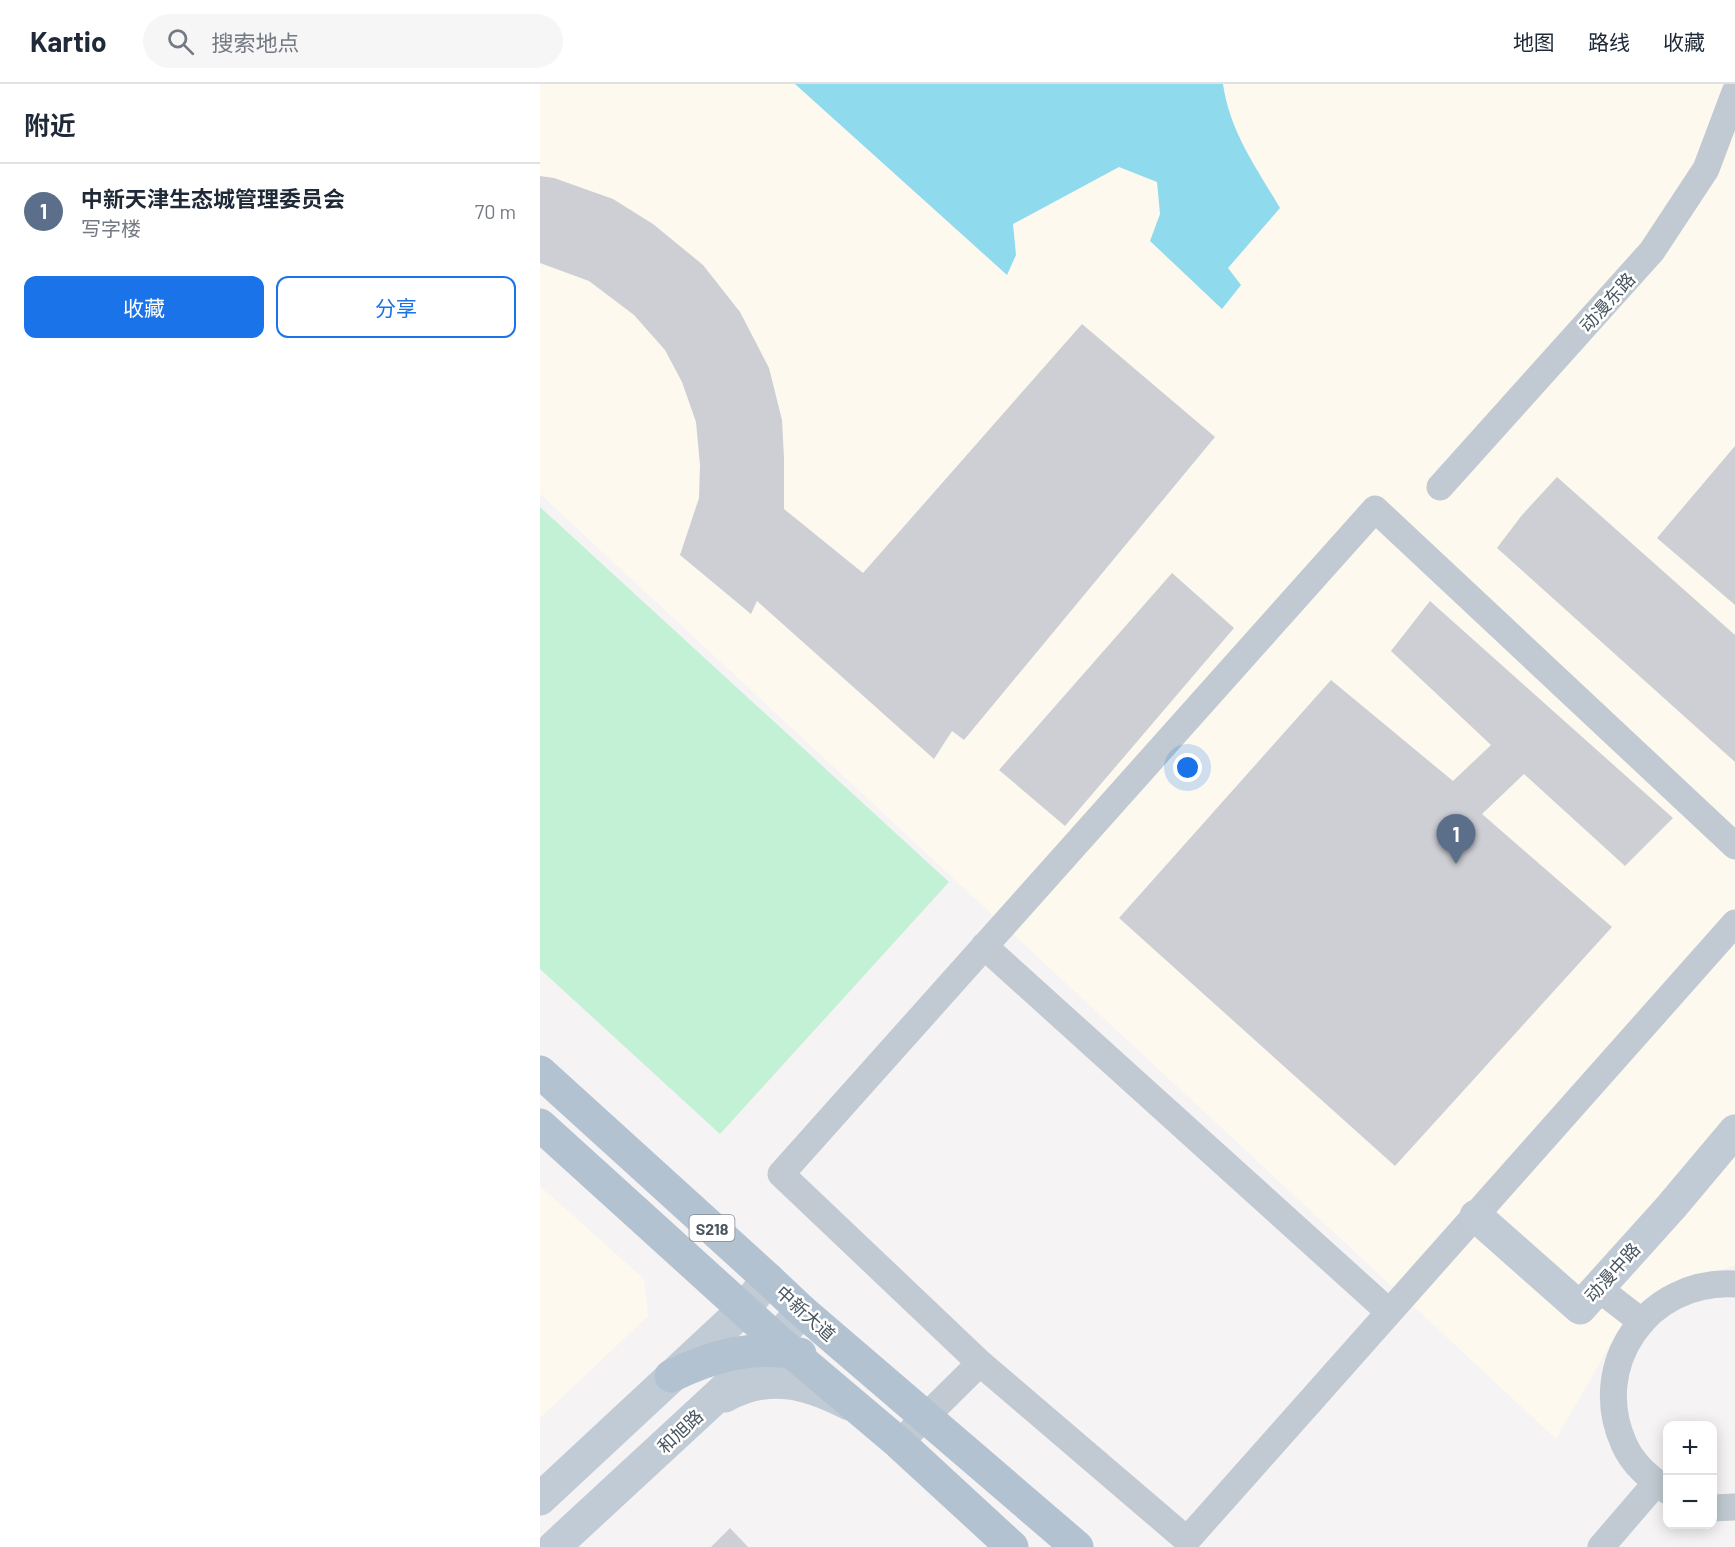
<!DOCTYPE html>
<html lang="zh">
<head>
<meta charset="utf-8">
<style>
  body { margin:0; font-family:Barlow,"Noto Sans SC",sans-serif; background:#f6f6f7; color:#1f2937 }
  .controls { position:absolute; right:18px; bottom:18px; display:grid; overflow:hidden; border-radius:12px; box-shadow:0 3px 15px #0003 }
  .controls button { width:54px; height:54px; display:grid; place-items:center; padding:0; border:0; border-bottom:2px solid #e0e1e3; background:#fff; color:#1f2937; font:30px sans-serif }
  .you { position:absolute; left:648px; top:684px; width:21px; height:21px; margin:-15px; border:4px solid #fff; border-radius:50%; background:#1a73e8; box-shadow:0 0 0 9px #1a73e833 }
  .badge { display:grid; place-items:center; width:39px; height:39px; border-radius:50%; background:#1a73e8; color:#fff; font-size:20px; font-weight:700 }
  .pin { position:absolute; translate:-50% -50px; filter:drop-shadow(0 2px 3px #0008) }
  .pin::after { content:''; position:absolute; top:32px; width:21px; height:18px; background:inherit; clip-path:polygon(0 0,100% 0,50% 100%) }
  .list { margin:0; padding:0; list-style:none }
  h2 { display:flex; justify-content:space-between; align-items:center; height:78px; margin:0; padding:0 24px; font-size:26px }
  h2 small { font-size:20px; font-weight:400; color:#747a83 }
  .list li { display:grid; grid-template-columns:39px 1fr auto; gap:18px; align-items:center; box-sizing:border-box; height:96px; padding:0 24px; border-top:2px solid #e0e1e3 }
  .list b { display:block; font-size:22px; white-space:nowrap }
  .list p { margin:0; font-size:20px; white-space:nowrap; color:#747a83 }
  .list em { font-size:20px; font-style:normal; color:#747a83 }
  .actions { display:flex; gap:12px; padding:18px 24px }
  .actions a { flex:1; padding:14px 0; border:2px solid #1a73e8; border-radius:12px; text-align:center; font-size:21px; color:#1a73e8 }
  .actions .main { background:#1a73e8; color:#fff }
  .icon { flex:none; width:33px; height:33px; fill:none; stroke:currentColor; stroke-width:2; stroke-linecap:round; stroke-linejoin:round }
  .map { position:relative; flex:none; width:1195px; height:1463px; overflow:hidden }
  header { display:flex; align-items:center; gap:36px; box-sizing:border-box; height:84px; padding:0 30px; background:#fff; border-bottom:2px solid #e0e1e3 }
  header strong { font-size:28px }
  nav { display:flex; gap:33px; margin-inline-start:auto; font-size:21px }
  .search { width:420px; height:54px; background:#f6f6f7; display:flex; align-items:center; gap:15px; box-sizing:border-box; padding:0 21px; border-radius:33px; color:#747a83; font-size:22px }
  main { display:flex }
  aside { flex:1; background:#fff }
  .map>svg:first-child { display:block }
  .commercial { fill:#fdf9ef }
  .green { fill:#c3f1d5 }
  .water { fill:#90daee }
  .building { fill:#cdcfd5 }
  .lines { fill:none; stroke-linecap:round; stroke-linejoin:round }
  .street { stroke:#c1cad2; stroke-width:27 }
  .secondary { stroke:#c1cbd6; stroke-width:33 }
  .primary { stroke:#b3c2d1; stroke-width:33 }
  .labels { text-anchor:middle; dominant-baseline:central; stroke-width:5; stroke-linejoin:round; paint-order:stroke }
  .shield { fill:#fff; stroke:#808990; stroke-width:1.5 }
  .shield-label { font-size:16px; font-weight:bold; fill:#4a5661 }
  .street-label { font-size:18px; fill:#4a5661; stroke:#fff }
</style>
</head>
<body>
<header>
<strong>Kartio</strong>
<div class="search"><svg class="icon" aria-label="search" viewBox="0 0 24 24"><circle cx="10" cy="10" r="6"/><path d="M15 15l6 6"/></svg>搜索地点</div>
<nav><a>地图</a><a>路线</a><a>收藏</a></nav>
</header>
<main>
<aside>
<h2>附近<small></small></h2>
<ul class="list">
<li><span class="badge" style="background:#5c6f8a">1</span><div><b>中新天津生态城管理委员会</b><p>写字楼</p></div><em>70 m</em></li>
</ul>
<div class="actions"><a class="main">收藏</a><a>分享</a></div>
</aside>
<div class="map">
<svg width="1195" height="1463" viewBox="0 0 1195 1463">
  <rect width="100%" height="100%" fill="#f5f3f3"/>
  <path class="commercial" d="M 0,0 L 1195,0 L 1195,1181 L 1119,1207 L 1074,1254 L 1016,1355 L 0,410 Z
    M 0,1102 L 104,1195 L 108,1232 L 0,1334 Z"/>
  <path class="green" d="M 0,423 L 409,798 L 180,1050 L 0,885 Z"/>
  <path class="water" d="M 255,0 L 683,0 C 690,48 716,83 740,124 L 688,184 L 701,201 L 682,225 L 610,157 L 620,130 L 617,98 L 579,83 L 473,140 L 476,171 L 467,191 Z"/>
  <path class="building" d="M 0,92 L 14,94 L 73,115 L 113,140 L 163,181 L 200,228 L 229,284 L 242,336 L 244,374 L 244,425 L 323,489 L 542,240 L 675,353 L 424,656 L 412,647 L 394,675 L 217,517 L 211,530 L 140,471 L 159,414 L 160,381 L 156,338 L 142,298 L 125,266 L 94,231 L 49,197 L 0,179 Z
    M 1195,362 L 1195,521 L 1117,454 Z
    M 1017,393 L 1195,551 L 1195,678 L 957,464 L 982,431 Z
    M 632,489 L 694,544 L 525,742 L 459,686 Z
    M 890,517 L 1133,734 L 1085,782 L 984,690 L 942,730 L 1072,843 L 855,1082 L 579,834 L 791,596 L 913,697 L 951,661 L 851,567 Z
    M 190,1444 L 208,1463 L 171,1463 Z"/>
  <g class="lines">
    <path class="street" d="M 900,403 L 1112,167 L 1166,85 L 1195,8
      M 1195,762 L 835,425 L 241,1090 L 440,1279 L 647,1456 L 1195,839
      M 444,862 L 849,1228
      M 1058,1204 L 1102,1238
      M 359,1359 L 440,1279
      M 1128,1407 C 1110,1394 1093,1381 1084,1360 C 1048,1281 1108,1195 1195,1200
      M 1172,1424 L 1195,1423
      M 1061,1463 L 1116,1399"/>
    <path class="secondary" d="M 936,1132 L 1040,1224 L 1131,1123 L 1195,1047
      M 185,1312 C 229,1288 267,1298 309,1320
      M 0,1415 L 204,1225 L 228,1195
      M 14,1463 L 226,1267 L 262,1227"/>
    <path class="primary" d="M 0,988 L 228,1195 L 262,1227 L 537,1463
      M 0,1041 L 236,1255 L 359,1359 L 472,1463
      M 131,1292 C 172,1272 214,1260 260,1270"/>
  </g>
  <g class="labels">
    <rect class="shield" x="149.5" y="1131" width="45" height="26" rx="4.5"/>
    <g class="shield-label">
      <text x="172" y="1144">S218</text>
    </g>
    <g class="street-label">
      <text transform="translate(1067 218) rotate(-48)">动漫东路</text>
      <text transform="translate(1072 1188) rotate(-48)">动漫中路</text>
      <text transform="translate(266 1229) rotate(42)">中新大道</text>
      <text transform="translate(140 1347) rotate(-43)">和旭路</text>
    </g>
  </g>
</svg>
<div class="controls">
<button>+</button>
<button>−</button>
</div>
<div class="you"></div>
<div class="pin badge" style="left:916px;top:780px;background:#5c6f8a">1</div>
</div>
</main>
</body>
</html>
